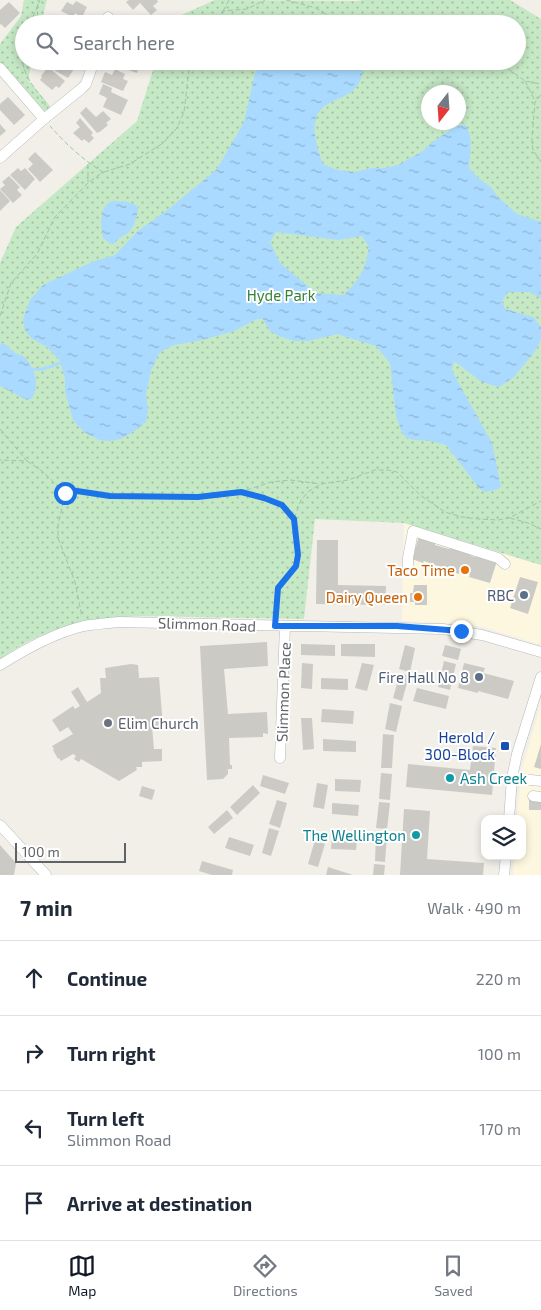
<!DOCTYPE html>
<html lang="en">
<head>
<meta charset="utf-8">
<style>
  body { margin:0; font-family:"Exo 2",sans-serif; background:#f2f2f3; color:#1f2937 }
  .controls { position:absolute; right:15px; bottom:15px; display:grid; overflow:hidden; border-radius:10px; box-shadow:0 2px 8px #0003 }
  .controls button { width:45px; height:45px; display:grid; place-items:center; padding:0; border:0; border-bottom:1px solid #e0e1e3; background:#fff; color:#1f2937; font:25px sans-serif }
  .compass { position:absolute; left:421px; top:85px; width:45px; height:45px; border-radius:50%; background:#fff; box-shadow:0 2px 8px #0003; rotate:197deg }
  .scale { position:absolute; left:15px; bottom:12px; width:111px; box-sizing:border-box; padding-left:5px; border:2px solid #5f6368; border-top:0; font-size:14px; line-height:18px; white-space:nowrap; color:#5f6368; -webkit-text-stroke:4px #fff; paint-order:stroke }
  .stop { position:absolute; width:15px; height:15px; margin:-11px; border:4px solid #1a73e8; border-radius:50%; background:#fff }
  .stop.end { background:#1a73e8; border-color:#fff; box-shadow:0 1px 5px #0008 }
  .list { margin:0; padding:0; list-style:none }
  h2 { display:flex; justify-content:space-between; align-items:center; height:65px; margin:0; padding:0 20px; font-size:21px }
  h2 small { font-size:16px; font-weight:400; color:#747a83 }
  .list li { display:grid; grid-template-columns:32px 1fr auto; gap:15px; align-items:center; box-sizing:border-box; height:75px; padding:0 20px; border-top:1px solid #e0e1e3 }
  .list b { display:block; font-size:19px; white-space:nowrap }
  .list p { margin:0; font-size:16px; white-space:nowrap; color:#747a83 }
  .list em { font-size:16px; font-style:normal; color:#747a83 }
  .icon { flex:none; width:28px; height:28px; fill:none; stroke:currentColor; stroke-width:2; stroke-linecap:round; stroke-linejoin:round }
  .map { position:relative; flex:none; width:541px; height:875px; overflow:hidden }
  .search { position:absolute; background:#fff; box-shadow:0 2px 8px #0003; left:15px; right:15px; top:15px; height:55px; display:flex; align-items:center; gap:12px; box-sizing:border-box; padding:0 18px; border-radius:28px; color:#747a83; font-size:19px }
  .sheet { height:365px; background:#fff }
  nav { display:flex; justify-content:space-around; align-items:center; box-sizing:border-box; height:70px; border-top:1px solid #e0e1e3; background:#fff; font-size:14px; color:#747a83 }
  nav a { display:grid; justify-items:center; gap:2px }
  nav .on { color:#111827 }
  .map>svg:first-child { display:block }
  .commercial { fill:#fef7e0 }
  .park { fill:url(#park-dots); fill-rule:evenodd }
  .water { fill:url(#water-ripples); fill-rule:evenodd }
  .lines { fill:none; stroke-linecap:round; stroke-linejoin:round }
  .stream { stroke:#aadaff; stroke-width:2.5 }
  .building { fill:#cccac5 }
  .minor-casing { stroke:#b5b8bc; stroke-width:11 }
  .path { stroke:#9cc7a9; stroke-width:1; stroke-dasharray:5 2.5; stroke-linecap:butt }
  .minor { stroke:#fff; stroke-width:10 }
  .route { stroke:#1a73e8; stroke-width:6 }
  .food-dot { fill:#e8710a; stroke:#fff; stroke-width:2 }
  .service-dot { fill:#5c6f8a; stroke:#fff; stroke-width:2 }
  .worship-dot { fill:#6b7280; stroke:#fff; stroke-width:2 }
  .transit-dot { fill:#1a4fb4; stroke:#fff; stroke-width:2 }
  .culture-dot { fill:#0f9aa8; stroke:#fff; stroke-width:2 }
  .labels { text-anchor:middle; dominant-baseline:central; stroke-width:4; stroke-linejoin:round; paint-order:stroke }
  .park-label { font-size:15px; fill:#348238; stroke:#fff }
  .food-label { font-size:15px; fill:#c56008; stroke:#fff; text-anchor:end }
  .service-label { font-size:15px; fill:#4e5e75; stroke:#fff; text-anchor:end }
  .street-label { font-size:15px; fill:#5f6368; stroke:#fff }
  .worship-label { font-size:15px; fill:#5b616d; stroke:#fff; text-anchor:start }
  .transit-label { font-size:15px; fill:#164399; stroke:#fff; text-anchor:end }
  .culture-label { font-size:15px; fill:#0d838f; stroke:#fff; text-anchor:start }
</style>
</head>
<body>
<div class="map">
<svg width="541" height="875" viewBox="0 0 541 875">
  <defs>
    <pattern id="park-dots" width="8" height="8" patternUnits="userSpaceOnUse" patternTransform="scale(1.25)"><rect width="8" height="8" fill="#c5e8c5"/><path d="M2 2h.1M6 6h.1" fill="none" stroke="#a3c0a4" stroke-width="1.8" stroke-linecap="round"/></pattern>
    <pattern id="water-ripples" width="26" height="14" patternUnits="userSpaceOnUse" patternTransform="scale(1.25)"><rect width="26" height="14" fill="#aadaff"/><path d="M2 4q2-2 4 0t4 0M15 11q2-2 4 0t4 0" fill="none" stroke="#8eb4d2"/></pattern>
  </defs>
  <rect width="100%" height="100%" fill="#f1efe8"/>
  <path class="commercial" d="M 404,523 L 541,565 L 541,642 L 537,644 L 483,627 L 464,624 L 402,621 Z
    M 541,705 L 541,875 L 513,875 L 514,856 L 522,856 L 522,819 L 517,819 L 521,772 Z"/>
  <path class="park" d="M 24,0 L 47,0 L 41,24 L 24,24 L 24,61 L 32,61 L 28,80 L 54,111 L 44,119 L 0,68 L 0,44 L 21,16 Z
    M 215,0 L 358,1 L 362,0 L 510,0 L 541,19 L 541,565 L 404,523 L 315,519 L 304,619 C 268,618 231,618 194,617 C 120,615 63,614 0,659 L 0,263 L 16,227 L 137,121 L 156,61 L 517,61 L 517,24 L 169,24 L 170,20 ZM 428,92 L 458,92 L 458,122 L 428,122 Z"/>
  <path class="water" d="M 265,61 L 359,61 L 363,64 C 364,105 322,93 316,119 C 312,133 318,151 323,164 L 337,170 L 354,172 L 373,168 L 385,168 L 398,165 L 423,151 L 431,143 L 453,128 L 465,124 C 474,138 470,152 469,168 L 478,178 L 491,187 L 497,196 L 517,214 L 541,222 L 541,298 L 530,292 L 508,292 L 502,301 L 505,309 L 533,317 L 541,327 L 541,339 L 536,350 L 513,378 L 499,387 L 482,382 L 454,361 L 452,371 L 492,443 L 501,487 L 495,490 L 485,492 L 479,488 L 446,445 L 431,441 L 414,440 L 407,438 L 402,433 L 396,416 L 390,363 L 376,346 L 337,334 L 308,341 L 294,341 L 281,337 L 270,331 L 263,319 L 257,319 L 234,331 L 202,340 L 174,345 L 160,352 L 151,370 L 146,395 L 148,410 L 146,422 L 133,432 L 121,439 L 109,441 L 99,440 L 84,432 L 73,420 L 65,391 L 65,379 L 60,361 L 47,347 L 31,338 L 25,330 L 23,319 L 30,300 L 43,285 L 92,262 L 115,255 L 137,232 L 170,208 L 217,169 L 244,122 L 255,73 ZM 276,232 L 338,240 L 362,236 L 369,247 C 365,271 361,277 344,295 L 316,293 L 280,263 L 270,242 Z
    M 112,201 C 123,202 130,200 138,207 C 138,214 134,227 129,232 C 124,236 119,237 115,243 L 111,244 L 103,238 C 101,226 98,207 112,201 Z
    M 2,343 C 8,345 9,349 14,352 C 18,355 22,354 25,358 C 35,368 40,385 32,398 L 27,400 L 0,386 L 0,345 Z"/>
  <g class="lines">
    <path class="stream" d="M 33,369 C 42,371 52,366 60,363"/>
  </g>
  <path class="building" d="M 129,0 L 157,0 L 158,2 L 153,6 L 157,10 L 151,15 L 140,3 L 133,10 L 126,2 Z
    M 76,1 L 87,7 L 82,17 L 75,13 L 73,17 L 61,11 L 67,2 L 73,5 Z
    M 9,2 L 20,13 L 5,28 L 1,24 L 0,25 L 0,10 Z
    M 136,17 L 157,21 L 156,24 L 135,24 Z
    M 67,18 L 78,24 L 64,24 Z
    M 50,61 L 69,61 L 67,64 L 74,69 L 68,78 L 54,70 L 56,67 L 49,63 Z
    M 122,61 L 140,61 L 137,73 L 120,67 Z
    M 48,67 L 65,81 L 59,88 L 56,86 L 52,90 L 40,80 L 42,77 L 41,76 Z
    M 115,69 L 125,74 L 123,79 L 128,81 L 123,91 L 101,82 L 105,72 L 112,75 Z
    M 103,84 L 112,88 L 111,92 L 128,100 L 121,115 L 103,107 L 107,98 L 99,94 Z
    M 8,97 L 25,115 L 14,125 L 0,110 L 0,104 Z
    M 86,107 L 96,117 L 103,111 L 111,119 L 106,123 L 108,125 L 101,131 L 97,133 L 80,113 Z
    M 80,118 L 93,133 L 91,135 L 94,138 L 89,143 L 84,139 L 82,141 L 73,133 L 80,127 L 76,123 Z
    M 0,124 L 6,131 L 0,136 Z
    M 35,152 L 53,170 L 40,182 L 28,169 L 33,164 L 28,159 Z
    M 18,168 L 21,171 L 25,168 L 35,179 L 25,190 L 10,175 Z
    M 9,176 L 20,187 L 17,190 L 22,195 L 13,203 L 0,189 L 5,185 L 2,182 Z
    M 0,190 L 10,201 L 0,211 Z
    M 419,536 L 435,543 L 435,545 L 449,549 L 450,546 L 472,554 L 471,556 L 477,557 L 477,555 L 497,561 L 490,583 L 469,577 L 470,575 L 460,571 L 459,574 L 424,561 L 423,563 L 412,559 Z
    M 317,540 L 338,540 L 338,585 L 386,586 L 385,605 L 316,604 Z
    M 520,577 L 538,582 L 528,614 L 510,608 Z
    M 414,585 L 427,585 L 427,605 L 415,605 L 415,602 L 410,602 L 410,593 L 413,593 Z
    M 267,642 L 268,666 L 224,669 L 228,714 L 267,712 L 268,734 L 263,733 L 263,737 L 229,738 L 230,765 L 232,765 L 232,769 L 228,769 L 228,774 L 223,779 L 207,780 L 200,646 Z
    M 301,644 L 335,645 L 335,656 L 301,655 Z
    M 341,644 L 375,644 L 375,657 L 341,656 Z
    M 405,645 L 415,648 L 410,672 L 399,669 Z
    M 445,645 L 461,649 L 458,660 L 442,656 Z
    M 444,661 L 456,664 L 450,690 L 438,687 Z
    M 302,663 L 313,664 L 312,689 L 301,688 Z
    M 362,663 L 374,665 L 367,691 L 355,688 Z
    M 464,663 L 485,668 L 483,673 L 514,681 L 508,699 L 478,691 L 478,693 L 458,688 Z
    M 131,664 L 138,665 L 139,678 L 159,677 L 163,726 L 152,726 L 154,749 L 162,749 L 162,761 L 142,762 L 142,767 L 136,767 L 137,770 L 119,781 L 81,759 L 79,762 L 74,759 L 76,756 L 73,754 L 61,761 L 59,758 L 58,759 L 53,750 L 54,749 L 52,746 L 73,734 L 68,727 L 60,732 L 52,720 L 73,706 L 75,709 L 80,706 L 71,692 L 78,687 L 87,702 L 101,693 L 100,678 L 106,678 L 105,668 Z
    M 400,673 L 409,676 L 402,701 L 393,698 Z
    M 321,678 L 348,679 L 348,690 L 321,689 Z
    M 417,688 L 449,696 L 446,709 L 413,701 Z
    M 390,703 L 402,706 L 396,732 L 385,729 Z
    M 322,709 L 354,711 L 353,724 L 321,722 Z
    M 301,718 L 312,718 L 314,749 L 303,750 Z
    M 383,734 L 394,735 L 392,768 L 381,768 Z
    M 323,739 L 356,741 L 356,752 L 323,751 Z
    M 541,744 L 541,769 L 534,767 Z
    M 473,746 L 496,748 L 492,795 L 406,787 L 408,764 L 470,770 Z
    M 381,773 L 392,774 L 390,800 L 379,799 Z
    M 263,775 L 289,783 L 285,794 L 260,786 Z
    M 335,779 L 361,780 L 360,792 L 335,791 Z
    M 317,783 L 328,785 L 324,809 L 313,807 Z
    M 253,785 L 260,793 L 237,815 L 230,807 Z
    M 142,786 L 155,790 L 152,800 L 139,796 Z
    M 277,800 L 287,803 L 280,828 L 269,824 Z
    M 529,800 L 541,801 L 541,810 L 529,810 Z
    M 379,802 L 390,803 L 387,829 L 376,828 Z
    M 332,803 L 359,805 L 358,816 L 332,814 Z
    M 404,809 L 430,811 L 427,859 L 484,863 L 483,875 L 400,875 Z
    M 227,810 L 233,818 L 214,834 L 208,827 Z
    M 269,828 L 279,831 L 271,856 L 262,853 Z
    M 376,835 L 387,836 L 385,862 L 375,861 Z
    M 229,837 L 254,845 L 250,856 L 225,848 Z
    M 332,838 L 357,839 L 356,850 L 331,849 Z
    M 315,840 L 325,844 L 318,867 L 308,864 Z
    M 0,845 L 16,863 L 14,875 L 0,875 Z
    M 202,861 L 233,870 L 232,875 L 212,875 L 199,871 Z
    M 374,864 L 385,865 L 384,875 L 373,875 Z
    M 328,867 L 353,875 L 326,875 Z"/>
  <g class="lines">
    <defs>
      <path id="minor" d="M 106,24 L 108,17
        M 0,68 L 44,119 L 0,158
        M 44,119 L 81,89 L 86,84 L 94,61
        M 408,572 L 408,558 L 413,531 L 498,558 L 505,564
        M 0,665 C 26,649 54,633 84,626 C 96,624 108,623 119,622 L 443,629 L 482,635 L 541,652
        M 280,758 L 285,626
        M 512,778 L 541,781
        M 533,796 L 541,797
        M 509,819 L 512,778 L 517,754 L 541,677
        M 0,825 L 46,875
        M 504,875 L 506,856"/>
    </defs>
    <use href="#minor" class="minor-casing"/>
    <path class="path" d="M 286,0 L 316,8 L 339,22 L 345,24
      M 223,11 L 229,0
      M 30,24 L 40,0
      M 37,24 L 38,0
      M 211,24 L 223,11 L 247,9 L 265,0
      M 24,40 C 17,67 29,82 45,101 L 45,106
      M 487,61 L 507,68 L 525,81 L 541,84
      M 525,81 L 535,101
      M 541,95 L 535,102 L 532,140 L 533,150 L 541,162
      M 88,164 L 88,182
      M 104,172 L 130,164 L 163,143 L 177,128 L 184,112 L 190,61
      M 0,316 L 11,283 L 37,254 L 55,217 L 88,183 L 103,172 C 83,160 66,144 50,126
      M 0,429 L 27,461 L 0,460
      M 27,461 L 42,471 L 65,493 L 77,491 L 110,496 L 198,497 L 241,492 L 271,482 L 291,480 L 320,484
      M 241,492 C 263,498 279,500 294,518
      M 65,494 L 58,525 L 58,538 L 75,582 L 82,617
      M 510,518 L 528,523 L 541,529
      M 275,616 L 278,588 L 296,566 L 298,555 L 294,519 L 301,500 L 309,491 L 321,484 L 348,480 L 375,470 L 388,470 L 397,472 L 420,495 L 445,512 L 462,517 L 479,519 L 498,520 L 509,518 L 541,501"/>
    <use href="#minor" class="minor"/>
  </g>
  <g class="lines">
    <path class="route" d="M 65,493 L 77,491 L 110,496 L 198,497 L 241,492 L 264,498 L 282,505 L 294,519 L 298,555 L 296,566 L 278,588 L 275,626 L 397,626 L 461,631"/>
  </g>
  <g class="food-dot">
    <circle cx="465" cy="570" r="5"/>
    <circle cx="418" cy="597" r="5"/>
  </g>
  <g class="service-dot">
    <circle cx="524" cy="595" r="5"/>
    <circle cx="479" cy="677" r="5"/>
  </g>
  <circle class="worship-dot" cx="108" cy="723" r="5"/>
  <rect class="transit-dot" x="500" y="741" width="10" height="10" rx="2.5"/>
  <g class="culture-dot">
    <circle cx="450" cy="778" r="5"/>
    <circle cx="416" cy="835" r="5"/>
  </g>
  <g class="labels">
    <g class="park-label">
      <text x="281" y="295">Hyde Park</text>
    </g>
    <g class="food-label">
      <text x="455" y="570">Taco Time</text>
      <text x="408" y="597">Dairy Queen</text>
    </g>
    <g class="service-label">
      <text x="514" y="595">RBC</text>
      <text x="469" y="677">Fire Hall No 8</text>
    </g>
    <g class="street-label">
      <text transform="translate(207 624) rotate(2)">Slimmon Road</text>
      <text transform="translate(283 692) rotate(-88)">Slimmon Place</text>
    </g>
    <g class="worship-label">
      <text x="118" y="723">Elim Church</text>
    </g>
    <g class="transit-label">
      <text x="495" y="737">Herold /<tspan x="495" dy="17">300-Block</tspan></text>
    </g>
    <g class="culture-label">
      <text x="460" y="778">Ash Creek</text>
      <text x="406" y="835" text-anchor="end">The Wellington</text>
    </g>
  </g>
</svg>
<div class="controls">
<button><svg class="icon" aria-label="layers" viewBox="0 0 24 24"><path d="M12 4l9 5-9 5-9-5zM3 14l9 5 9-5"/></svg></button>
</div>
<svg class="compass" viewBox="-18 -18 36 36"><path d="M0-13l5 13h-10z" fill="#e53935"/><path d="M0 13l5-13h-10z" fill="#747a83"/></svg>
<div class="scale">100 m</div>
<div class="stop" style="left:65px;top:493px"></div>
<div class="stop end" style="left:461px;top:631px"></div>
<div class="search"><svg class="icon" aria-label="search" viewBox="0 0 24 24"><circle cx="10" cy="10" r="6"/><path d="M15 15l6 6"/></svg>Search here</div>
</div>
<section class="sheet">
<h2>7 min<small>Walk · 490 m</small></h2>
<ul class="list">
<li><svg class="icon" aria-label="ahead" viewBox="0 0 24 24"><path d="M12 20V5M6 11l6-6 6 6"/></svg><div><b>Continue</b></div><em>220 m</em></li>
<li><svg class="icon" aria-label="right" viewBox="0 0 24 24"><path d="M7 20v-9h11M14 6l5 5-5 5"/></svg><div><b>Turn right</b></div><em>100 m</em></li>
<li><svg class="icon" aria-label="left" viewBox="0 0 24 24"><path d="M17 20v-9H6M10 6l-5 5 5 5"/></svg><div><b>Turn left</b><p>Slimmon Road</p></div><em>170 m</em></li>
<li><svg class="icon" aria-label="arrive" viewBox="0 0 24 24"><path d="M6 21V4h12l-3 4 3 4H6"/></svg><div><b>Arrive at destination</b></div></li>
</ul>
</section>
<nav>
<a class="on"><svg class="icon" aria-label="map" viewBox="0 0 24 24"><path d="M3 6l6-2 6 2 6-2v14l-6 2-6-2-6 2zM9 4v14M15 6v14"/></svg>Map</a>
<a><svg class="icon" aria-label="directions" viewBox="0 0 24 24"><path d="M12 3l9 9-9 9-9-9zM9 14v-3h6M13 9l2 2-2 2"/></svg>Directions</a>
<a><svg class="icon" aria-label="saved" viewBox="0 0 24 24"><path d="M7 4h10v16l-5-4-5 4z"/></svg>Saved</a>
</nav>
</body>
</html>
